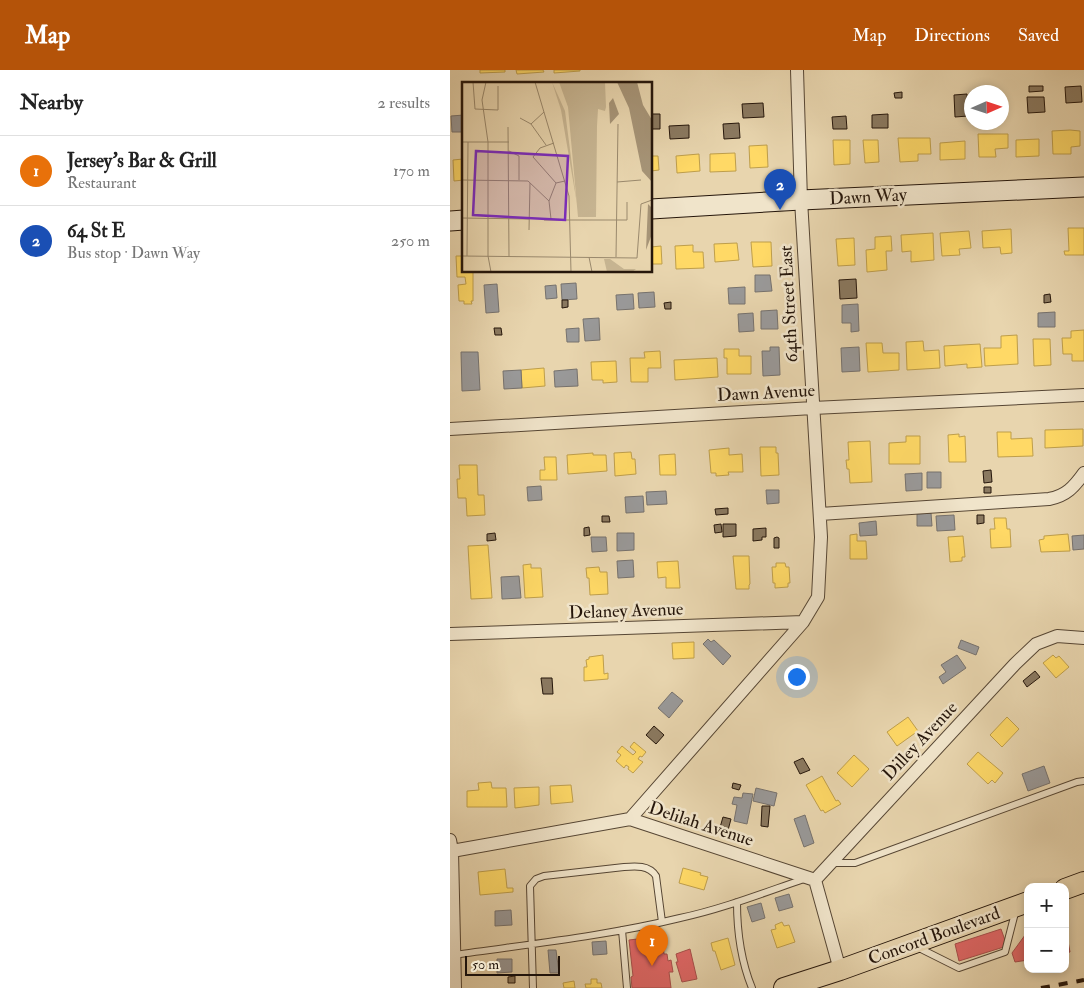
<!DOCTYPE html>
<html lang="en">
<head>
<meta charset="utf-8">
<style>
  body { margin:0; font-family:"IM FELL Double Pica",serif; background:#f6f6f6; color:#222 }
  .controls { position:absolute; right:15px; bottom:15px; display:grid; overflow:hidden; border-radius:10px; box-shadow:0 2px 8px #0003 }
  .controls button { width:45px; height:45px; display:grid; place-items:center; padding:0; border:0; border-bottom:1px solid #e0e0e0; background:#fff; color:#222; font:25px sans-serif }
  .compass { position:absolute; left:514px; top:15px; width:45px; height:45px; border-radius:50%; background:#fff; box-shadow:0 2px 8px #0003; rotate:87deg }
  .scale { position:absolute; left:15px; bottom:12px; width:95px; box-sizing:border-box; padding-left:5px; border:2px solid #25160b; border-top:0; font-size:14px; line-height:18px; white-space:nowrap; color:#25160b; -webkit-text-stroke:4px #f0e4ca; paint-order:stroke }
  .you { position:absolute; left:346px; top:606px; width:18px; height:18px; margin:-12px; border:4px solid #fff; border-radius:50%; background:#1a73e8; box-shadow:0 0 0 8px #1a73e833 }
  .badge { display:grid; place-items:center; width:32px; height:32px; border-radius:50%; background:#b45309; color:#fff; font-size:16px; font-weight:700 }
  .pin { position:absolute; translate:-50% -41px; filter:drop-shadow(0 1px 2px #0008) }
  .pin::after { content:''; position:absolute; top:26px; width:18px; height:15px; background:inherit; clip-path:polygon(0 0,100% 0,50% 100%) }
  .list { margin:0; padding:0; list-style:none }
  h2 { display:flex; justify-content:space-between; align-items:center; height:65px; margin:0; padding:0 20px; font-size:21px }
  h2 small { font-size:16px; font-weight:400; color:#767676 }
  .list li { display:grid; grid-template-columns:32px 1fr auto; gap:15px; align-items:center; box-sizing:border-box; height:70px; padding:0 20px; border-top:1px solid #e0e0e0 }
  .list b { display:block; font-size:19px; white-space:nowrap }
  .list p { margin:0; font-size:16px; white-space:nowrap; color:#767676 }
  .list em { font-size:16px; font-style:normal; color:#767676 }
  .map { position:relative; flex:none; width:634px; height:918px; overflow:hidden }
  header { display:flex; align-items:center; gap:30px; box-sizing:border-box; height:70px; padding:0 25px; background:#b45309; color:#fff }
  header strong { font-size:24px }
  nav { display:flex; gap:28px; margin-inline-start:auto; font-size:18px }
  main { display:flex }
  aside { flex:1; background:#fff }
  .map>svg:first-child { display:block }
  .homes { fill:#ffd966; stroke:#be9e4b }
  .shops { fill:#e06666; stroke:#a84e4b }
  .industry { fill:#999; stroke:#76726e }
  .building { fill:#8a7960; stroke:#25160b }
  .lines { fill:none; stroke-linecap:round; stroke-linejoin:round }
  .lane-casing { stroke:#564634; stroke-width:8 }
  .street-casing { stroke:#564634; stroke-width:14 }
  .secondary-casing { stroke:#25160b; stroke-width:21 }
  .primary-casing { stroke:#25160b; stroke-width:22 }
  .lane { stroke:#f0e4ca; stroke-width:6 }
  .street { stroke:#f0e4ca; stroke-width:12 }
  .secondary { stroke:#f0e4ca; stroke-width:19 }
  .primary { stroke:#e8d5ae; stroke-width:20 }
  .rail { stroke:#25160b; stroke-width:4; stroke-dasharray:9 9; stroke-linecap:butt }
  .labels { text-anchor:middle; dominant-baseline:central; stroke-width:5; stroke-linejoin:round; paint-order:stroke }
  .street-label { font-size:18px; fill:#25160b; stroke:#f0e4ca }
  .inset-road { fill:none; stroke:#9a896d; stroke-width:1 }
  .view { fill:#7b2cbf; fill-opacity:0.15; stroke:#7b2cbf; stroke-width:2.5 }
  .inset-edge { fill:none; stroke:#25160b; stroke-width:2.5 }
</style>
</head>
<body>
<header>
<strong>Map</strong>
<nav><a>Map</a><a>Directions</a><a>Saved</a></nav>
</header>
<main>
<aside>
<h2>Nearby<small>2 results</small></h2>
<ul class="list">
<li><span class="badge" style="background:#e8710a">1</span><div><b>Jersey's Bar &amp; Grill</b><p>Restaurant</p></div><em>170 m</em></li>
<li><span class="badge" style="background:#1a4fb4">2</span><div><b>64 St E</b><p>Bus stop · Dawn Way</p></div><em>250 m</em></li>
</ul>
</aside>
<div class="map">
<svg width="634" height="918" viewBox="0 0 634 918">
  <rect width="100%" height="100%" fill="#e8d5ae"/>
  <filter id="stains"><feTurbulence type="fractalNoise" baseFrequency=".004" numOctaves="4"/><feColorMatrix values="0 0 0 0 .2 0 0 0 0 .09 0 0 0 0 .02 0 0 0 .5 -.17"/></filter>
  <radialGradient id="worn" r=".72"><stop offset=".6" stop-color="#630" stop-opacity="0"/><stop offset="1" stop-color="#630" stop-opacity=".3"/></radialGradient>
  <path class="homes" d="M 30,0 L 55,0 L 55,2 L 30,3 Z
    M 66,0 L 93,0 L 94,2 L 67,4 Z
    M 104,0 L 130,0 L 130,1 L 104,3 Z
    M 620,60 L 630,61 L 630,76 L 621,77 L 621,84 L 603,84 L 602,61 Z
    M 528,64 L 558,64 L 558,78 L 545,79 L 546,87 L 529,87 Z
    M 448,68 L 480,68 L 481,84 L 468,84 L 468,91 L 450,92 Z
    M 589,69 L 589,86 L 566,87 L 566,70 Z
    M 383,70 L 400,70 L 400,94 L 384,95 Z
    M 413,70 L 428,70 L 429,92 L 415,93 Z
    M 515,71 L 515,89 L 490,90 L 490,73 Z
    M 317,75 L 318,97 L 300,98 L 299,76 Z
    M 12,83 L 14,83 L 14,110 L 4,111 L 3,90 L 13,89 Z
    M 285,83 L 286,101 L 260,102 L 260,84 Z
    M 249,84 L 250,101 L 227,103 L 226,86 Z
    M 201,86 L 208,86 L 209,100 L 201,101 Z
    M 618,158 L 634,158 L 634,185 L 615,185 L 614,181 L 619,181 Z
    M 561,159 L 562,183 L 551,184 L 550,177 L 533,178 L 532,161 Z
    M 519,161 L 521,178 L 509,179 L 510,185 L 492,186 L 490,163 Z
    M 483,163 L 484,190 L 461,192 L 461,181 L 452,182 L 451,165 Z
    M 441,166 L 442,181 L 436,181 L 437,200 L 417,202 L 416,180 L 425,179 L 425,167 Z
    M 404,168 L 405,195 L 388,196 L 386,169 Z
    M 301,172 L 321,172 L 322,196 L 303,197 Z
    M 287,173 L 289,190 L 265,192 L 264,174 Z
    M 243,175 L 243,182 L 253,182 L 254,198 L 226,199 L 225,176 Z
    M 211,176 L 212,194 L 201,194 L 201,177 Z
    M 6,186 L 14,186 L 14,201 L 23,201 L 23,231 L 21,231 L 22,234 L 14,234 L 14,231 L 9,231 L 8,215 L 16,214 L 15,207 L 7,207 Z
    M 634,260 L 634,291 L 622,291 L 622,284 L 613,284 L 612,268 L 621,268 L 621,261 Z
    M 567,265 L 568,294 L 535,296 L 534,278 L 551,278 L 551,266 Z
    M 583,269 L 600,269 L 601,295 L 584,296 Z
    M 473,271 L 474,281 L 489,280 L 490,298 L 457,300 L 456,272 Z
    M 416,273 L 432,273 L 433,283 L 449,283 L 449,300 L 418,302 Z
    M 530,274 L 532,297 L 517,298 L 517,294 L 495,296 L 494,276 Z
    M 274,279 L 289,279 L 289,286 L 301,286 L 301,304 L 277,304 L 277,288 L 274,288 Z
    M 210,281 L 211,298 L 198,298 L 198,312 L 181,312 L 180,288 L 195,288 L 194,282 Z
    M 267,288 L 268,307 L 225,310 L 224,290 Z
    M 166,291 L 167,312 L 153,313 L 153,310 L 142,310 L 141,292 Z
    M 94,298 L 95,316 L 72,318 L 71,300 Z
    M 633,359 L 633,376 L 595,378 L 595,360 Z
    M 547,362 L 561,362 L 561,369 L 582,368 L 583,386 L 548,387 Z
    M 509,364 L 509,367 L 515,366 L 516,392 L 499,392 L 498,365 Z
    M 456,366 L 470,366 L 470,394 L 439,394 L 439,373 L 456,372 Z
    M 420,371 L 422,412 L 400,413 L 399,399 L 397,399 L 396,390 L 399,390 L 398,372 Z
    M 310,377 L 326,377 L 326,383 L 328,383 L 329,405 L 311,406 Z
    M 279,378 L 279,385 L 292,384 L 293,402 L 278,402 L 279,405 L 266,406 L 266,403 L 261,403 L 259,380 Z
    M 181,382 L 182,389 L 185,389 L 186,404 L 165,406 L 164,383 Z
    M 143,383 L 143,385 L 156,385 L 157,401 L 118,404 L 117,385 Z
    M 225,384 L 226,405 L 210,405 L 209,385 Z
    M 94,387 L 106,387 L 107,410 L 90,410 L 90,400 L 95,400 Z
    M 9,395 L 27,395 L 28,425 L 34,425 L 35,445 L 17,446 L 16,428 L 8,428 L 7,409 L 10,409 Z
    M 544,448 L 556,448 L 557,459 L 560,459 L 561,477 L 541,478 L 540,459 L 545,459 Z
    M 407,464 L 407,471 L 416,471 L 417,489 L 400,489 L 400,465 Z
    M 618,464 L 620,481 L 591,482 L 589,470 L 594,469 L 594,466 Z
    M 513,466 L 515,487 L 512,487 L 512,491 L 500,492 L 498,467 Z
    M 38,475 L 42,528 L 21,529 L 18,476 Z
    M 283,486 L 299,486 L 300,514 L 299,515 L 299,519 L 286,519 Z
    M 228,491 L 230,518 L 216,518 L 216,507 L 208,508 L 207,492 Z
    M 326,493 L 335,493 L 336,497 L 339,497 L 340,513 L 338,513 L 338,517 L 325,518 L 325,513 L 323,513 L 322,497 L 326,497 Z
    M 81,494 L 81,498 L 91,498 L 93,527 L 75,528 L 73,495 Z
    M 149,497 L 150,502 L 157,502 L 158,524 L 140,525 L 139,508 L 137,508 L 136,498 Z
    M 244,572 L 244,588 L 223,589 L 222,573 Z
    M 153,585 L 154,604 L 158,603 L 158,609 L 134,611 L 134,597 L 137,597 L 136,590 L 139,589 L 139,587 Z
    M 603,585 L 606,588 L 609,586 L 619,597 L 606,608 L 593,593 Z
    M 458,647 L 468,661 L 447,676 L 437,662 Z
    M 557,647 L 569,659 L 552,677 L 540,665 Z
    M 184,672 L 196,682 L 192,687 L 190,686 L 188,689 L 193,692 L 183,703 L 178,699 L 179,697 L 176,695 L 174,698 L 166,691 L 171,685 L 167,682 L 172,676 L 183,685 L 186,682 L 180,677 Z
    M 528,682 L 553,703 L 545,713 L 542,710 L 538,714 L 517,694 Z
    M 404,685 L 419,699 L 402,717 L 387,703 Z
    M 372,706 L 386,731 L 388,730 L 391,734 L 375,743 L 373,740 L 371,741 L 356,715 Z
    M 41,712 L 42,718 L 56,718 L 57,737 L 17,737 L 17,721 L 29,720 L 28,713 Z
    M 121,715 L 123,732 L 101,734 L 100,716 Z
    M 89,717 L 89,735 L 65,738 L 64,718 Z
    M 233,798 L 251,803 L 250,805 L 258,807 L 254,820 L 229,813 Z
    M 55,799 L 57,818 L 63,818 L 63,822 L 30,825 L 28,802 Z
    M 332,852 L 334,856 L 339,855 L 345,872 L 327,878 L 321,860 L 326,859 L 325,855 Z
    M 278,868 L 285,895 L 271,900 L 265,881 L 263,881 L 261,873 Z
    M 141,909 L 147,909 L 147,913 L 151,913 L 152,918 L 136,918 L 135,914 L 141,914 Z
    M 124,911 L 125,918 L 114,918 L 113,913 Z"/>
  <path class="shops" d="M 615,855 L 620,882 L 615,883 Z
    M 551,859 L 557,876 L 509,891 L 505,874 Z
    M 578,861 L 578,890 L 565,892 L 562,883 Z
    M 212,866 L 214,884 L 217,884 L 218,891 L 221,890 L 223,902 L 219,902 L 221,918 L 182,918 L 181,907 L 183,906 L 179,870 Z
    M 240,879 L 247,909 L 232,912 L 226,892 L 228,892 L 226,884 Z"/>
  <path class="industry" d="M 14,45 L 14,62 L 2,62 L 1,46 Z
    M 305,205 L 320,205 L 322,221 L 305,222 Z
    M 126,213 L 127,229 L 112,230 L 111,214 Z
    M 47,214 L 49,242 L 36,243 L 34,215 Z
    M 106,215 L 107,228 L 96,229 L 95,216 Z
    M 295,217 L 295,234 L 279,234 L 278,218 Z
    M 204,222 L 205,237 L 189,238 L 188,223 Z
    M 183,224 L 184,239 L 167,240 L 166,225 Z
    M 408,234 L 409,261 L 401,262 L 401,253 L 392,253 L 392,235 Z
    M 327,240 L 328,259 L 311,259 L 311,241 Z
    M 605,242 L 605,257 L 588,257 L 588,243 Z
    M 303,243 L 304,261 L 289,262 L 288,244 Z
    M 149,248 L 150,270 L 135,271 L 133,249 Z
    M 129,258 L 129,272 L 117,272 L 116,259 Z
    M 320,277 L 329,277 L 330,305 L 313,306 L 312,281 L 320,281 Z
    M 409,277 L 410,301 L 392,302 L 391,278 Z
    M 11,282 L 28,282 L 30,320 L 12,321 Z
    M 127,299 L 128,316 L 105,317 L 104,301 Z
    M 71,300 L 72,318 L 54,319 L 53,301 Z
    M 477,402 L 491,402 L 491,418 L 477,418 Z
    M 472,403 L 472,420 L 456,421 L 455,404 Z
    M 91,416 L 92,430 L 78,431 L 77,417 Z
    M 316,420 L 329,420 L 329,433 L 317,434 Z
    M 216,421 L 217,434 L 197,435 L 196,422 Z
    M 193,426 L 194,442 L 176,443 L 175,427 Z
    M 481,443 L 482,456 L 467,456 L 467,444 Z
    M 504,445 L 505,460 L 487,461 L 486,446 Z
    M 426,451 L 427,465 L 410,466 L 409,453 Z
    M 167,463 L 184,463 L 184,480 L 167,481 Z
    M 634,465 L 634,479 L 623,480 L 622,466 Z
    M 141,467 L 156,467 L 157,481 L 142,482 Z
    M 183,490 L 184,507 L 168,508 L 167,491 Z
    M 69,506 L 71,528 L 52,529 L 51,507 Z
    M 258,569 L 261,572 L 264,570 L 281,586 L 273,595 L 253,574 Z
    M 511,570 L 529,577 L 526,585 L 508,578 Z
    M 507,585 L 516,598 L 493,614 L 489,607 L 496,602 L 491,595 Z
    M 222,622 L 233,631 L 219,648 L 208,638 Z
    M 594,696 L 600,713 L 578,721 L 572,704 Z
    M 306,718 L 327,723 L 324,736 L 303,731 Z
    M 293,723 L 303,724 L 297,754 L 284,751 L 287,735 L 282,734 L 284,727 L 292,728 Z
    M 355,745 L 364,773 L 354,777 L 344,749 Z
    M 339,824 L 343,837 L 329,841 L 325,828 Z
    M 311,833 L 315,848 L 302,852 L 297,837 Z
    M 61,840 L 62,855 L 45,856 L 45,841 Z
    M 156,871 L 157,884 L 143,885 L 142,872 Z
    M 98,880 L 106,880 L 109,903 L 100,903 Z
    M 47,889 L 62,889 L 62,902 L 47,903 Z"/>
  <path class="building" d="M 579,16 L 593,16 L 593,21 L 579,22 Z
    M 631,16 L 632,32 L 616,33 L 615,17 Z
    M 452,22 L 452,28 L 445,28 L 444,23 Z
    M 517,24 L 518,46 L 505,47 L 504,25 Z
    M 577,27 L 594,27 L 595,42 L 578,43 Z
    M 313,33 L 314,47 L 293,48 L 292,34 Z
    M 201,44 L 210,44 L 210,59 L 201,59 Z
    M 438,44 L 438,58 L 422,58 L 422,45 Z
    M 396,46 L 397,59 L 383,59 L 382,47 Z
    M 289,53 L 290,68 L 274,69 L 273,54 Z
    M 239,55 L 239,68 L 220,69 L 219,56 Z
    M 406,209 L 407,228 L 390,229 L 389,210 Z
    M 600,224 L 601,232 L 594,233 L 594,225 Z
    M 112,230 L 118,230 L 118,237 L 112,238 Z
    M 221,232 L 221,239 L 215,239 L 214,233 Z
    M 44,258 L 51,258 L 52,265 L 45,265 Z
    M 541,400 L 542,412 L 534,413 L 533,401 Z
    M 534,417 L 541,417 L 541,423 L 534,423 Z
    M 278,438 L 278,444 L 266,445 L 265,439 Z
    M 527,445 L 534,445 L 534,453 L 527,454 Z
    M 152,446 L 159,446 L 160,452 L 152,452 Z
    M 271,454 L 272,462 L 265,463 L 264,455 Z
    M 273,454 L 286,454 L 286,466 L 273,467 Z
    M 139,457 L 140,465 L 134,466 L 134,458 Z
    M 316,458 L 316,467 L 312,467 L 312,470 L 303,471 L 303,459 Z
    M 45,463 L 46,470 L 37,471 L 37,464 Z
    M 327,467 L 329,468 L 329,478 L 324,478 L 324,468 Z
    M 585,601 L 590,607 L 577,617 L 573,611 Z
    M 91,608 L 102,608 L 103,624 L 93,624 Z
    M 204,656 L 214,665 L 206,674 L 196,665 Z
    M 353,688 L 360,700 L 350,704 L 344,692 Z
    M 283,713 L 291,715 L 289,720 L 282,718 Z
    M 312,736 L 320,736 L 318,757 L 311,756 Z
    M 273,747 L 281,749 L 277,764 L 269,761 Z
    M 65,906 L 65,913 L 58,913 L 58,907 Z"/>
  <g class="lines">
    <defs>
      <path id="lane" d="M 382,793 L 405,793 L 627,712 L 634,711
        M 287,832 C 287,861 291,891 302,918
        M 172,860 L 177,918
        M 467,877 L 509,898 L 555,882 L 566,839
        M 4,885 C 80,874 156,866 230,848 C 272,839 313,823 354,809
        M 83,918 L 80,816 L 86,809 L 94,806 L 174,797 C 186,796 199,795 206,806 L 212,852"/>
      <path id="street" d="M 0,359 L 363,338 L 634,325
        M 370,444 L 599,429 C 616,426 624,417 634,403
        M 0,564 L 353,552
        M 180,749 L 353,552 L 368,527 L 371,467 L 351,130 L 347,0
        M 0,770 L 2,781 L 5,918
        M 2,781 L 180,749 L 365,810 L 390,900
        M 365,810 L 565,594 L 586,574 L 607,566 L 634,568"/>
      <path id="secondary" d="M 201,139 L 351,130 L 634,117
        M 0,151 L 14,150"/>
      <path id="primary" d="M 615,819 L 634,812
        M 334,918 L 390,900 L 578,832"/>
    </defs>
    <use href="#lane" class="lane-casing"/>
    <use href="#street" class="street-casing"/>
    <use href="#secondary" class="secondary-casing"/>
    <use href="#primary" class="primary-casing"/>
    <use href="#lane" class="lane"/>
    <use href="#street" class="street"/>
    <use href="#secondary" class="secondary"/>
    <use href="#primary" class="primary"/>
    <path class="rail" d="M 591,918 L 634,910"/>
  </g>
  <g class="labels">
    <g class="street-label">
      <text transform="translate(418 127) rotate(-3)">Dawn Way</text>
      <text transform="translate(339 234) rotate(-93)">64th Street East</text>
      <text transform="translate(316 323) rotate(-3)">Dawn Avenue</text>
      <text transform="translate(176 541) rotate(-2)">Delaney Avenue</text>
      <text transform="translate(470 671) rotate(-47)">Dilley Avenue</text>
      <text transform="translate(251 754) rotate(18)">Delilah Avenue</text>
      <text transform="translate(484 866) rotate(-20)">Concord Boulevard</text>
    </g>
  </g>
  <g transform="translate(12 12)">
    <rect width="190" height="190" fill="#e8d5ae"/>
    <path d="M 90,0 L 103,29 L 115,122 L 99,28 ZM 142,177 L 148,177 L 162,187 L 174,187 L 170,190 L 145,190 Z" fill="#c7b592"/>
    <path d="M 97,0 L 143,0 L 144,25 L 143,29 L 136,27 L 135,44 L 134,135 L 116,135 L 106,25 Z" fill="#c7b592"/>
    <path d="M 155,0 L 175,0 L 181,23 L 190,38 L 190,100 L 180,89 L 167,26 ZM 151,16 L 157,32 L 148,42 L 147,21 ZM 186,122 L 190,126 L 190,152 L 184,168 Z" fill="#a69477"/>
    <path class="inset-road" d="M 11,0 L 13,27 L 36,28 L 36,4M 24,0 L 20,18 L 26,60 L 26,174 L 29,190M 73,0 L 107,114 L 109,190M 58,36 L 69,42 L 84,63M 69,42 L 82,30M 46,45 L 47,175M 0,60 L 47,60M 92,61 L 78,66 L 71,75 L 94,101M 47,69 L 57,74 L 57,98M 0,98 L 66,99 L 87,119M 155,100 L 179,98M 0,136 L 67,137M 89,137 L 87,119 L 94,101 L 103,99M 82,138 L 165,138 L 165,120M 67,148 L 68,101M 0,174 L 175,176 L 179,122 L 190,118M 5,174 L 6,60M 127,175 L 130,190M 154,175 L 156,42"/>
    <path class="view" d="M 14,69 L 106,74 L 103,138 L 11,133 Z"/>
    <rect width="190" height="190" class="inset-edge"/>
  </g>
  <rect width="100%" height="100%" filter="url(#stains)"/>
  <rect width="100%" height="100%" fill="url(#worn)"/>
</svg>
<div class="controls">
<button>+</button>
<button>−</button>
</div>
<svg class="compass" viewBox="-18 -18 36 36"><path d="M0-13l5 13h-10z" fill="#e53935"/><path d="M0 13l5-13h-10z" fill="#767676"/></svg>
<div class="scale">50 m</div>
<div class="you"></div>
<div class="pin badge" style="left:202px;top:896px;background:#e8710a">1</div>
<div class="pin badge" style="left:330px;top:140px;background:#1a4fb4">2</div>
</div>
</main>
</body>
</html>
